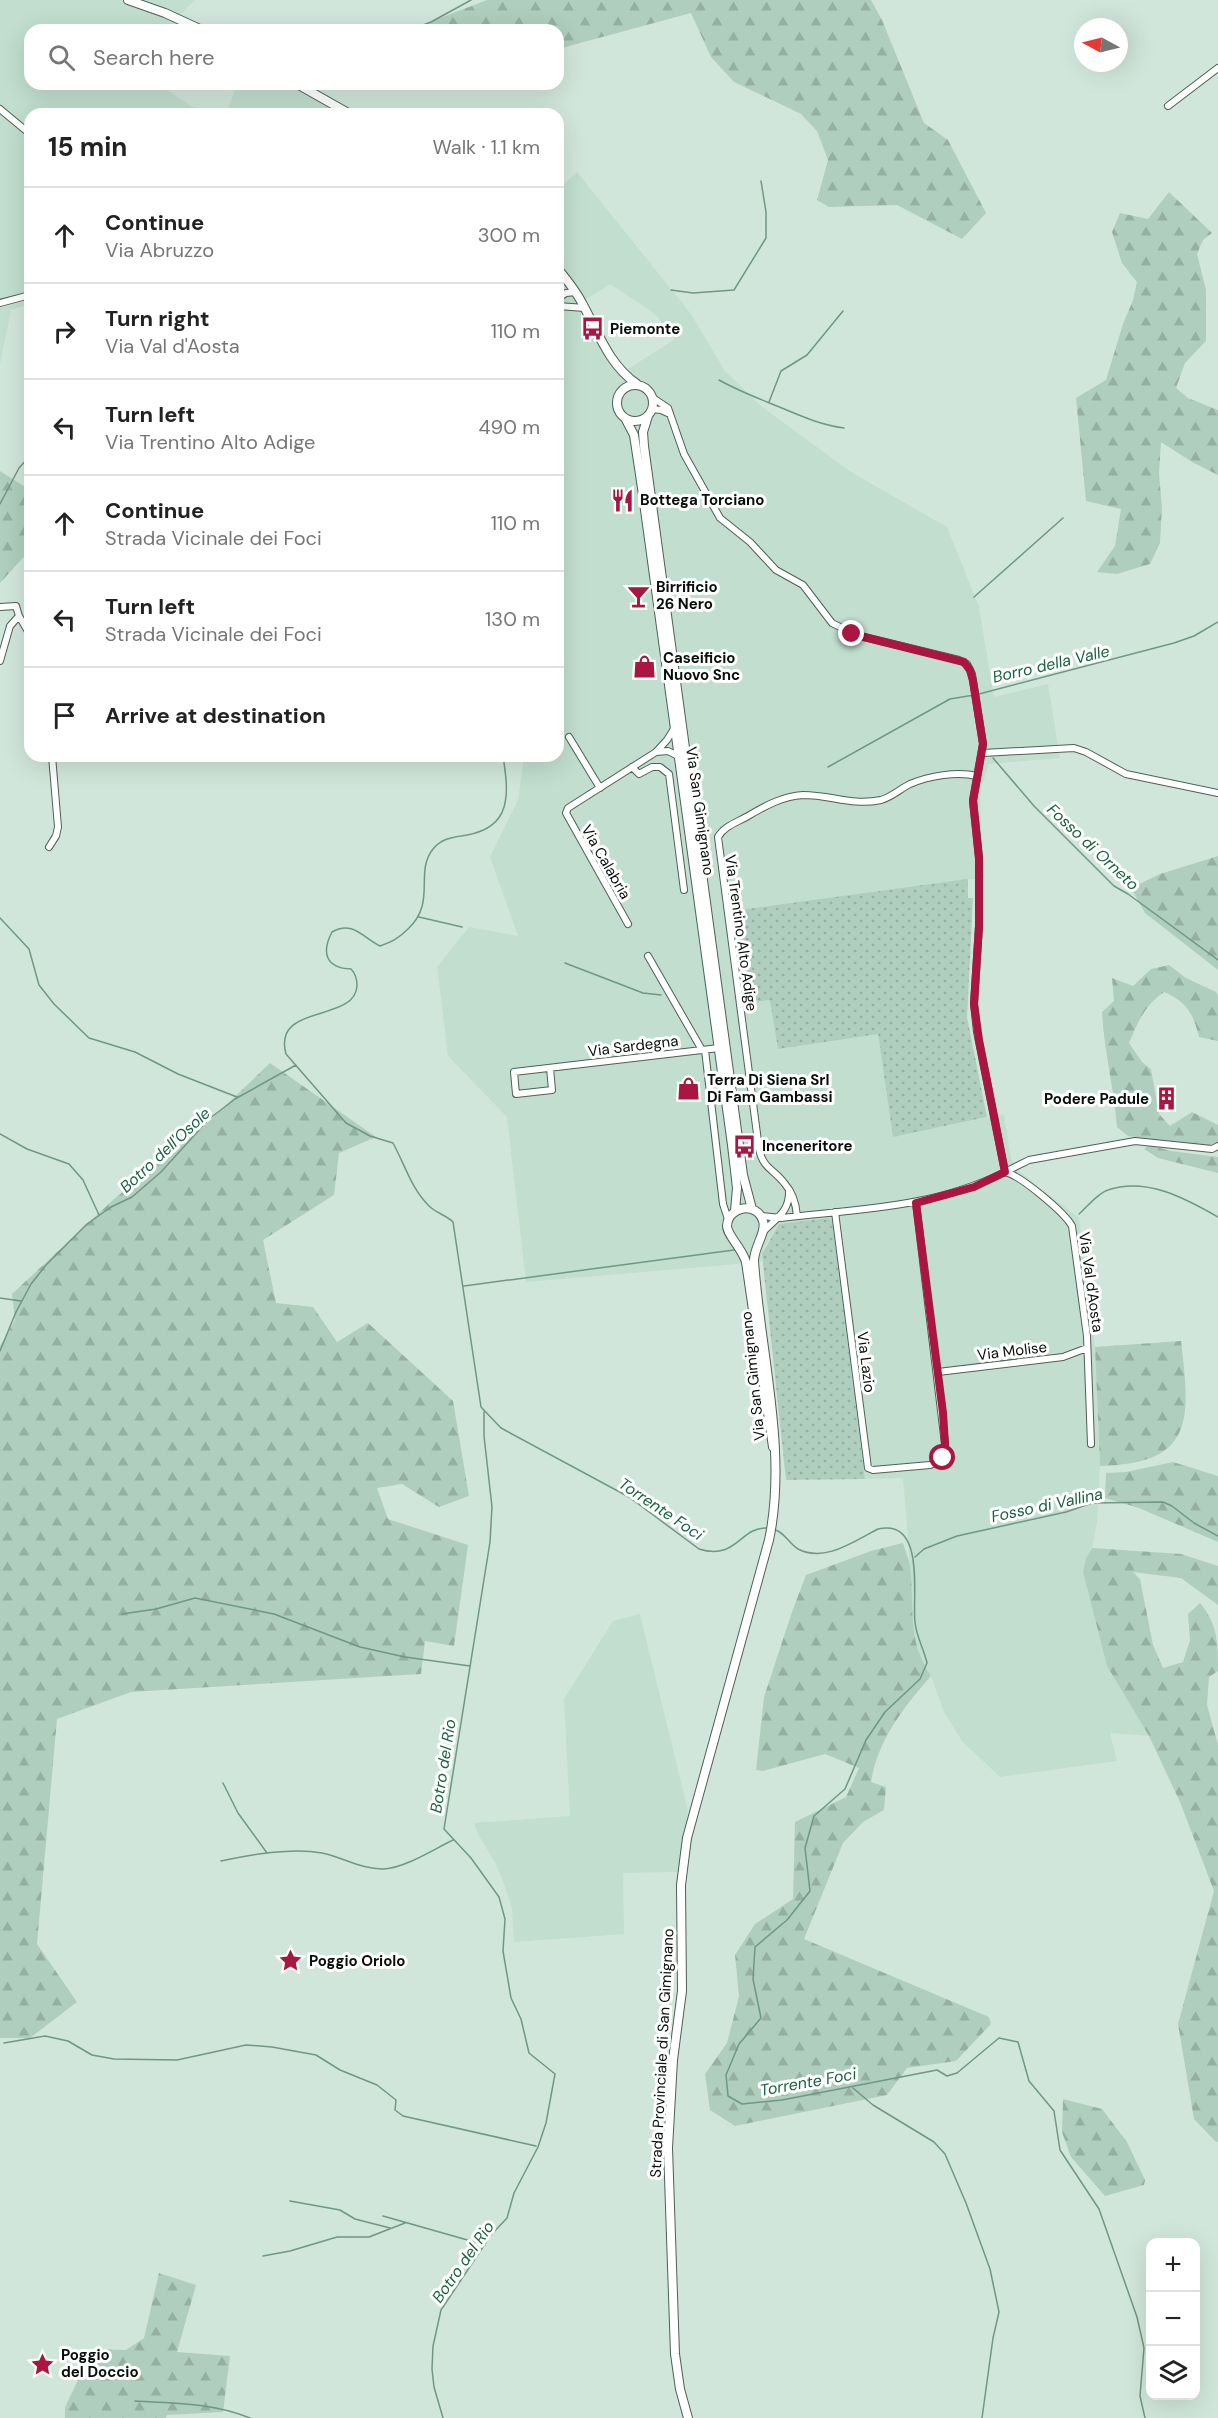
<!DOCTYPE html>
<html lang="en">
<head>
<meta charset="utf-8">
<style>
  body { margin:0; font-family:"DM Sans",sans-serif; background:#f2f2f2; color:#222 }
  .controls { position:absolute; right:18px; bottom:18px; display:grid; overflow:hidden; border-radius:12px; box-shadow:0 6px 24px #0002 }
  .controls button { width:54px; height:54px; display:grid; place-items:center; padding:0; border:0; border-bottom:2px solid #e0e0e0; background:#fff; color:#222; font:30px sans-serif }
  .compass { position:absolute; left:1074px; top:18px; width:54px; height:54px; border-radius:50%; background:#fff; box-shadow:0 6px 24px #0002; rotate:277deg }
  .stop { position:absolute; width:18px; height:18px; margin:-14px; border:4px solid #aa1542; border-radius:50%; background:#fff }
  .stop.end { background:#aa1542; border-color:#fff; box-shadow:0 2px 6px #0008 }
  .list { margin:0; padding:0; list-style:none }
  h2 { display:flex; justify-content:space-between; align-items:center; height:78px; margin:0; padding:0 24px; font-size:26px }
  h2 small { font-size:20px; font-weight:400; color:#767676 }
  .list li { display:grid; grid-template-columns:39px 1fr auto; gap:18px; align-items:center; box-sizing:border-box; height:96px; padding:0 24px; border-top:2px solid #e0e0e0 }
  .list b { display:block; font-size:22px; white-space:nowrap }
  .list p { margin:0; font-size:20px; white-space:nowrap; color:#767676 }
  .list em { font-size:20px; font-style:normal; color:#767676 }
  .icon { flex:none; width:33px; height:33px; fill:none; stroke:currentColor; stroke-width:2; stroke-linecap:round; stroke-linejoin:round }
  .map { position:relative; flex:none; width:1218px; height:2418px; overflow:hidden }
  .search { position:absolute; background:#fff; box-shadow:0 6px 24px #0002; left:24px; top:24px; width:540px; height:66px; display:flex; align-items:center; gap:15px; box-sizing:border-box; padding:0 21px; border-radius:18px; color:#767676; font-size:22px }
  .panel { position:absolute; background:#fff; box-shadow:0 6px 24px #0002; left:24px; top:108px; width:540px; height:654px; border-radius:18px }
  .map>svg:first-child { display:block }
  .built { fill:#c1dece; fill-rule:evenodd }
  .grass { fill:url(#grass-dots) }
  .forest { fill:url(#forest-firs) }
  .lines { fill:none; stroke-linecap:round; stroke-linejoin:round }
  .stream { stroke:#6e9882; stroke-width:1.5 }
  .minor-casing { stroke:#4e6056; stroke-width:8 }
  .secondary-casing { stroke:#4e6056; stroke-width:10 }
  .minor { stroke:#fff; stroke-width:6 }
  .secondary { stroke:#fff; stroke-width:8 }
  .route { stroke:#aa1542; stroke-width:8 }
  .labels { text-anchor:middle; dominant-baseline:central; stroke-width:6; stroke-linejoin:round; paint-order:stroke }
  .poi-label { font-size:15px; font-weight:bold; fill:#080f0b; stroke:#fff; text-anchor:start }
  .street-label { font-size:15px; fill:#080f0b; stroke:#fff }
  .water-label { font-size:16px; font-style:italic; fill:#196244; stroke:#fff }
</style>
</head>
<body>
<div class="map">
<svg width="1218" height="2418" viewBox="0 0 1218 2418">
  <defs>
    <pattern id="grass-dots" width="8" height="8" patternUnits="userSpaceOnUse" patternTransform="scale(1.5)"><rect width="8" height="8" fill="#afcebd"/><path d="M2 2h.1M6 6h.1" fill="none" stroke="#95b0a1" stroke-width="1.8" stroke-linecap="round"/></pattern>
    <pattern id="forest-firs" width="22" height="20" patternUnits="userSpaceOnUse" patternTransform="scale(1.5)"><rect width="22" height="20" fill="#afcebd"/><path d="M5 1l3.5 6h-7zM16 11l3.5 6h-7z" fill="#95b0a1"/></pattern>
  </defs>
  <rect width="100%" height="100%" fill="#d1e6da"/>
  <path class="built" d="M 0,0 L 195,0 L 180,15 L 190,21 L 182,30 L 30,30 L 30,84 L 158,84 L 191,106 L 212,114 L 30,114 L 30,304 L 11,310 L 0,364 Z
    M 237,84 L 307,84 L 361,114 L 226,114 Z
    M 577,172 L 691,314 L 725,371 L 762,407 L 851,472 L 947,527 L 979,607 L 994,697 L 1048,684 L 1060,758 L 989,764 L 981,788 L 980,800 L 984,879 L 968,879 L 746,1003 L 770,1000 L 878,1034 L 893,1137 L 1004,1114 L 1011,1159 L 1020,1172 L 1079,1218 L 1095,1347 L 1100,1466 L 1097,1522 L 1092,1548 L 1086,1558 L 1083,1572 L 1107,1666 L 1149,1736 L 1110,1733 L 1117,1761 L 1000,1777 L 962,1741 L 944,1712 L 931,1676 L 921,1662 L 911,1618 L 910,1564 L 903,1478 L 865,1479 L 832,1220 L 829,1218 L 779,1224 L 764,1248 L 761,1262 L 526,1282 L 507,1117 L 448,1056 L 437,967 L 469,927 L 518,936 L 490,857 L 518,800 L 524,756 L 558,756 L 558,190 ZM 610,284 L 654,313 L 675,339 L 628,369 L 619,363 L 585,300 Z
    M 640,1614 L 688,1811 L 678,1872 L 623,1873 L 624,1934 L 514,1942 L 512,1908 L 503,1881 L 494,1861 L 478,1834 L 474,1823 L 570,1816 L 564,1699 L 613,1621 Z"/>
  <path class="grass" d="M 968,879 L 968,898 L 973,898 L 967,1017 L 987,1117 L 893,1137 L 878,1034 L 778,1049 L 770,1000 L 746,1003 L 733,911 Z
    M 829,1218 L 832,1220 L 865,1479 L 786,1480 L 762,1254 L 779,1224 Z"/>
  <path class="forest" d="M 487,0 L 871,0 L 882,20 L 924,123 L 948,140 L 986,213 L 962,239 L 897,205 L 829,207 L 817,200 L 828,160 L 817,131 L 801,114 L 734,82 L 711,57 L 691,13 L 558,49 L 558,30 L 425,30 L 422,25 Z
    M 1169,192 L 1212,233 L 1203,240 L 1197,254 L 1206,290 L 1206,341 L 1185,363 L 1176,388 L 1188,398 L 1218,410 L 1218,475 L 1192,462 L 1161,442 L 1159,474 L 1162,507 L 1160,543 L 1150,564 L 1117,574 L 1097,572 L 1115,546 L 1121,509 L 1086,501 L 1076,398 L 1106,380 L 1123,324 L 1133,300 L 1137,282 L 1122,263 L 1112,232 L 1120,213 L 1148,219 Z
    M 0,471 L 30,490 L 30,550 L 0,583 Z
    M 1218,856 L 1218,970 L 1145,913 L 1131,888 L 1160,874 Z
    M 1169,965 L 1186,978 L 1216,992 L 1218,996 L 1218,1041 L 1199,1037 C 1193,1013 1187,1002 1164,992 C 1145,1005 1138,1022 1129,1043 L 1142,1062 L 1151,1069 L 1159,1114 L 1170,1126 L 1192,1112 L 1218,1125 L 1218,1142 L 1207,1146 L 1128,1136 L 1117,1127 C 1114,1088 1104,1051 1102,1012 L 1114,1001 L 1112,978 L 1133,986 L 1151,969 Z
    M 270,1063 L 376,1137 L 339,1153 L 334,1195 L 263,1240 L 276,1303 L 313,1307 L 337,1342 L 368,1323 L 453,1401 L 469,1496 L 439,1507 L 402,1484 L 377,1488 L 388,1519 L 468,1545 L 454,1646 L 425,1641 L 421,1674 L 131,1692 L 57,1719 L 37,1944 L 77,2002 L 30,2038 L 0,2038 L 0,1346 L 15,1320 L 12,1294 L 114,1199 L 200,1130 Z
    M 1149,1145 L 1171,1151 L 1218,1157 L 1218,1173 L 1158,1158 L 1144,1149 Z
    M 1181,1341 C 1190,1418 1196,1464 1100,1466 L 1095,1347 Z
    M 1173,1462 L 1218,1476 L 1218,1542 L 1139,1508 L 1105,1498 L 1106,1473 L 1126,1472 Z
    M 903,1543 C 905,1551 909,1558 910,1566 C 915,1606 906,1639 931,1676 C 903,1708 878,1740 871,1782 L 886,1787 L 884,1810 L 863,1822 L 843,1843 L 804,1939 L 989,2017 L 991,2024 L 956,2061 L 907,2068 L 887,2095 L 735,2126 L 710,2110 L 705,2074 L 727,2043 L 739,1996 L 735,1955 L 755,1924 L 793,1899 L 795,1822 L 846,1797 L 859,1768 L 825,1754 L 763,1771 L 756,1770 L 764,1697 L 792,1612 L 806,1575 L 871,1551 Z
    M 1092,1548 L 1181,1554 L 1218,1566 L 1218,1605 L 1181,1578 L 1133,1572 L 1140,1579 L 1153,1645 L 1163,1668 L 1183,1662 L 1190,1640 L 1188,1614 L 1200,1603 C 1218,1625 1218,1642 1218,1671 L 1209,1677 L 1207,1705 L 1218,1745 L 1218,2142 L 1215,2141 L 1194,2119 L 1178,2024 L 1214,1891 L 1180,1802 L 1149,1736 L 1107,1666 L 1083,1572 L 1086,1558 Z
    M 1063,2099 L 1102,2109 L 1127,2142 L 1145,2180 L 1144,2185 L 1105,2196 L 1071,2157 L 1062,2132 Z
    M 159,2273 L 196,2285 L 177,2352 L 230,2356 L 223,2412 L 167,2415 L 166,2418 L 65,2418 L 65,2407 L 93,2349 L 126,2350 L 144,2338 Z"/>
  <g class="lines">
    <path class="stream" d="M 410,30 L 431,22 L 471,0
      M 671,290 L 693,293 L 734,290 L 766,238 L 766,212 L 761,181
      M 719,380 C 735,389 750,395 767,402 C 793,412 815,424 844,428
      M 769,402 L 781,371 L 807,355 L 843,311
      M 0,504 L 19,468 L 30,456
      M 974,597 L 1063,518
      M 979,694 L 1174,643 L 1194,636 L 1218,622
      M 503,756 C 509,794 512,827 467,835 C 454,837 442,838 433,849 C 414,873 437,902 408,929 C 399,938 392,942 380,946 C 363,938 353,920 332,932 C 321,953 326,968 351,969 C 356,974 357,979 357,986 C 355,1023 272,1003 286,1054 L 346,1123 L 370,1136 L 393,1143 C 405,1165 411,1188 429,1206 C 436,1213 446,1215 453,1222 L 481,1407 L 501,1428 L 629,1497 L 699,1549 C 737,1561 740,1526 768,1528
      M 993,758 L 1034,806 L 1114,886 L 1128,894 L 1218,960
      M 828,767 L 950,699 L 974,695
      M 419,917 L 462,927
      M 0,918 L 29,949 L 39,985 L 54,1004 L 89,1038 L 135,1052 L 178,1074 L 237,1097
      M 565,963 L 643,993 L 661,995
      M 0,1134 L 27,1149 L 69,1164 L 83,1180 L 99,1215
      M 1079,1214 C 1087,1207 1098,1193 1108,1190 C 1146,1177 1185,1198 1218,1217
      M 464,1286 L 734,1250
      M 0,1298 L 21,1301
      M 0,1351 L 16,1312 L 31,1284 L 46,1265 L 87,1224 L 111,1207 L 132,1197 L 161,1172 L 209,1119 L 235,1099 L 296,1065
      M 773,1529 C 785,1532 788,1543 798,1549 C 825,1563 854,1541 878,1529 C 926,1518 912,1596 915,1622 C 916,1636 924,1649 927,1663 L 920,1679 L 885,1712 L 866,1740 L 845,1789 L 814,1816 L 805,1848 L 810,1891 L 787,1920 L 755,1947 L 753,1979 L 761,2018 L 739,2044 L 726,2075 L 728,2096 L 742,2104 L 782,2100 L 937,2070 L 947,2076 L 957,2073 L 999,2038 L 1018,2042 L 1029,2081 L 1054,2111 L 1060,2150 L 1099,2209 L 1137,2317 L 1144,2348 L 1140,2396 L 1145,2418
      M 915,1557 L 924,1549 L 957,1536 L 1066,1512 L 1092,1503 L 1163,1502 L 1172,1506 L 1194,1523 L 1218,1536
      M 122,1614 L 156,1609 L 195,1598 L 274,1614 L 360,1647 L 405,1657 L 470,1666
      M 223,1783 L 238,1813 L 267,1853
      M 221,1861 C 250,1855 291,1847 322,1853 C 342,1857 363,1870 384,1869 C 405,1868 434,1849 453,1840
      M 4,2043 L 45,2036 L 68,2041 L 92,2055 L 114,2059 L 177,2060 L 246,2045 L 272,2047 L 316,2055 L 340,2070 L 377,2085 L 396,2100 L 395,2110 L 403,2116 L 536,2146
      M 853,2088 L 873,2105 L 934,2142 L 945,2154 L 966,2203 L 990,2269 L 999,2312 L 993,2338 L 982,2418
      M 290,2201 L 340,2210 L 355,2219 L 390,2228
      M 383,2216 L 485,2245
      M 263,2256 L 290,2251 L 337,2237 L 369,2237 L 405,2223
      M 135,2401 C 174,2403 214,2403 250,2418
      M 443,2418 L 434,2387 L 432,2369 L 433,2346 L 441,2310 L 491,2235 L 507,2218 L 514,2193 L 538,2147 L 546,2123 L 555,2074 L 529,2053 L 521,2019 L 511,1998 L 503,1951 L 505,1919 L 499,1897 L 471,1858 L 444,1829 L 490,1542 L 492,1507 L 484,1436 L 484,1412"/>
    <defs>
      <path id="minor" d="M 1168,106 L 1218,68
        M 0,109 L 30,134
        M 558,295 L 559,271
        M 558,298 L 566,293 L 576,292
        M 0,303 L 30,295
        M 558,306 L 585,308
        M 653,398 L 668,408 L 684,454 L 720,518 L 750,542 L 776,570 L 803,585 L 832,623 L 856,635 L 959,660 L 967,664 L 972,674 L 983,744 L 973,800 L 979,858 L 979,926 L 974,1004 L 977,1032 L 1005,1172 L 1029,1160 L 1135,1141 L 1212,1149 L 1218,1146
        M 652,409 L 661,410 L 670,414
        M 0,607 L 16,606 L 19,616 L 10,626 L 0,661
        M 19,616 L 30,635
        M 569,737 L 600,788
        M 656,752 L 668,751 L 680,757
        M 983,753 L 1074,748 L 1086,752 L 1126,774 L 1218,793
        M 632,767 L 639,774 L 652,767 L 660,767 L 669,774 L 684,890
        M 49,847 L 56,836 L 58,827 L 52,756
        M 628,924 L 566,813 L 568,808 L 656,752 L 667,740 L 675,727
        M 648,956 L 702,1050
        M 705,1050 L 723,1204 L 728,1219
        M 550,1068 L 552,1090 L 516,1094 L 514,1072 L 719,1048
        M 835,1212 L 868,1468 L 873,1470 L 930,1465 L 940,1461 L 945,1444 L 916,1203
        M 761,1216 L 781,1218 C 858,1209 934,1208 1005,1172 C 1020,1175 1064,1212 1072,1226 L 1087,1336 L 1091,1444
        M 797,1216 C 796,1204 793,1193 785,1184 C 774,1169 763,1169 759,1149 L 718,837 C 724,826 738,822 748,816 C 765,806 783,796 803,795 C 832,795 851,806 881,800 C 892,797 900,789 910,784 C 929,776 957,771 977,776
        M 763,1232 C 776,1218 790,1212 789,1190
        M 938,1372 L 1063,1357 L 1087,1348"/>
      <path id="secondary" d="M 128,0 L 165,13 L 202,30
        M 297,84 L 350,114
        M 558,269 C 567,280 576,291 582,303 C 598,332 609,365 637,384
        M617 403a18 18 0 1 1 36 0a18 18 0 1 1-36 0Z
        M 648,416 L 643,432 L 644,446 L 743,1175 L 752,1209
        M 625,418 L 634,435 L 642,488 L 732,1145 L 737,1188 L 735,1211
        M 688,2418 L 680,2389 L 675,2354 L 668,2148 L 673,2060 L 682,1991 L 681,1885 L 687,1838 L 769,1540 C 788,1451 760,1351 754,1261 C 754,1246 767,1232 763,1221 C 757,1201 728,1206 727,1226 C 727,1235 742,1248 746,1262 L 773,1447"/>
    </defs>
    <use href="#minor" class="minor-casing"/>
    <use href="#secondary" class="secondary-casing"/>
    <use href="#minor" class="minor"/>
    <use href="#secondary" class="secondary"/>
  </g>
  <g class="lines">
    <path class="route" d="M 852,634 L 964,662 L 970,670 L 973,681 L 983,744 L 973,801 L 979,858 L 979,926 L 974,1004 L 979,1040 L 1005,1172 L 974,1187 L 916,1203 L 943,1413 L 945,1444 L 943,1458"/>
  </g>
  <defs>
    <symbol id="bus-bare" viewBox="-9 -9 18 18"><path d="M-5-6H5V4H4V6H2V4H-2V6H-4V4H-5ZM-3.5-4V0h7V-4ZM-3.5 1.2v1.5H-2V1.2ZM2 1.2v1.5H3.5V1.2Z" fill="#aa1542" stroke="#fff" stroke-width="2.5" paint-order="stroke"/></symbol>
    <symbol id="restaurant-bare" viewBox="-9 -9 18 18"><path d="M-5-6h1v4h1v-4h1v4h1v-4h1v5L-1.5 .5V6h-2V.5L-5-1ZM5-6V6H3V1.5H1.5Q1.5-4 5-6Z" fill="#aa1542" stroke="#fff" stroke-width="2.5" paint-order="stroke"/></symbol>
    <symbol id="bar-bare" viewBox="-9 -9 18 18"><path d="M-6-5H6L.8 .8V4.5H3.5V6h-7V4.5H-.8V.8Z" fill="#aa1542" stroke="#fff" stroke-width="2.5" paint-order="stroke"/></symbol>
    <symbol id="shop-bare" viewBox="-9 -9 18 18"><path d="M-5-2.5h2.3a2.7 3.5 0 0 1 5.4 0H5L5.5 6h-11ZM-1.5-2.5h3a1.5 2.3 0 0 0-3 0Z" fill="#aa1542" stroke="#fff" stroke-width="2.5" paint-order="stroke"/></symbol>
    <symbol id="building-bare" viewBox="-9 -9 18 18"><path d="M-4-6H4V6H1V3H-1V6H-4ZM-2.5-4.3h1.7v1.8h-1.7ZM.8-4.3h1.7v1.8H.8ZM-2.5-1h1.7V.8h-1.7ZM.8-1h1.7V.8H.8Z" fill="#aa1542" stroke="#fff" stroke-width="2.5" paint-order="stroke"/></symbol>
    <symbol id="sight-bare" viewBox="-9 -9 18 18"><path d="M0-6L1.8-2.2L6-1.7L2.9 1.2L3.7 5.4L0 3.3L-3.7 5.4L-2.9 1.2L-6-1.7L-1.8-2.2Z" fill="#aa1542" stroke="#fff" stroke-width="2.5" paint-order="stroke"/></symbol>
  </defs>
  <g fill-rule="evenodd">
    <use href="#bus-bare" x="576" y="312" width="33" height="33"/>
    <use href="#restaurant-bare" x="606" y="484" width="33" height="33"/>
    <use href="#bar-bare" x="622" y="580" width="33" height="33"/>
    <use href="#shop-bare" x="628" y="650" width="33" height="33"/>
    <use href="#shop-bare" x="672" y="1072" width="33" height="33"/>
    <use href="#building-bare" x="1150" y="1082" width="33" height="33"/>
    <use href="#bus-bare" x="728" y="1130" width="33" height="33"/>
    <use href="#sight-bare" x="274" y="1944" width="33" height="33"/>
    <use href="#sight-bare" x="26" y="2348" width="33" height="33"/>
  </g>
  <g class="labels">
    <g class="poi-label">
      <text x="610" y="329">Piemonte</text>
      <text x="640" y="500">Bottega Torciano</text>
      <text x="656" y="587">Birrificio<tspan x="656" dy="17">26 Nero</tspan></text>
      <text x="663" y="658">Caseificio<tspan x="663" dy="17">Nuovo Snc</tspan></text>
      <text x="707" y="1080">Terra Di Siena Srl<tspan x="707" dy="17">Di Fam Gambassi</tspan></text>
      <text x="1149" y="1099" text-anchor="end">Podere Padule</text>
      <text x="762" y="1146">Inceneritore</text>
      <text x="309" y="1961">Poggio Oriolo</text>
      <text x="61" y="2355">Poggio<tspan x="61" dy="17">del Doccio</tspan></text>
    </g>
    <g class="street-label">
      <text transform="translate(700 811) rotate(82)">Via San Gimignano</text>
      <text transform="translate(606 862) rotate(60)">Via Calabria</text>
      <text transform="translate(741 933) rotate(82)">Via Trentino Alto Adige</text>
      <text transform="translate(633 1046) rotate(-7)">Via Sardegna</text>
      <text transform="translate(1091 1282) rotate(82)">Via Val d'Aosta</text>
      <text transform="translate(1012 1351) rotate(-7)">Via Molise</text>
      <text transform="translate(866 1362) rotate(83)">Via Lazio</text>
      <text transform="translate(753 1376) rotate(-96)">Via San Gimignano</text>
      <text transform="translate(662 2053) rotate(-87)">Strada Provinciale di San Gimignano</text>
    </g>
    <g class="water-label">
      <text transform="translate(1051 664) rotate(-13)">Borro della Valle</text>
      <text transform="translate(1093 847) rotate(43)">Fosso di Orneto</text>
      <text transform="translate(165 1150) rotate(-43)">Botro dell'Osole</text>
      <text transform="translate(1047 1505) rotate(-12)">Fosso di Vallina</text>
      <text transform="translate(661 1509) rotate(34)">Torrente Foci</text>
      <text transform="translate(443 1766) rotate(-81)">Botro del Rio</text>
      <text transform="translate(808 2082) rotate(-10)">Torrente Foci</text>
      <text transform="translate(463 2262) rotate(-55)">Botro del Rio</text>
    </g>
  </g>
</svg>
<div class="controls">
<button>+</button>
<button>−</button>
<button><svg class="icon" aria-label="layers" viewBox="0 0 24 24"><path d="M12 4l9 5-9 5-9-5zM3 14l9 5 9-5"/></svg></button>
</div>
<svg class="compass" viewBox="-18 -18 36 36"><path d="M0-13l5 13h-10z" fill="#e53935"/><path d="M0 13l5-13h-10z" fill="#767676"/></svg>
<div class="stop" style="left:943px;top:1458px"></div>
<div class="stop end" style="left:852px;top:634px"></div>
<div class="search"><svg class="icon" aria-label="search" viewBox="0 0 24 24"><circle cx="10" cy="10" r="6"/><path d="M15 15l6 6"/></svg>Search here</div>
<section class="panel">
<h2>15 min<small>Walk · 1.1 km</small></h2>
<ul class="list">
<li><svg class="icon" aria-label="ahead" viewBox="0 0 24 24"><path d="M12 20V5M6 11l6-6 6 6"/></svg><div><b>Continue</b><p>Via Abruzzo</p></div><em>300 m</em></li>
<li><svg class="icon" aria-label="right" viewBox="0 0 24 24"><path d="M7 20v-9h11M14 6l5 5-5 5"/></svg><div><b>Turn right</b><p>Via Val d'Aosta</p></div><em>110 m</em></li>
<li><svg class="icon" aria-label="left" viewBox="0 0 24 24"><path d="M17 20v-9H6M10 6l-5 5 5 5"/></svg><div><b>Turn left</b><p>Via Trentino Alto Adige</p></div><em>490 m</em></li>
<li><svg class="icon" aria-label="ahead" viewBox="0 0 24 24"><path d="M12 20V5M6 11l6-6 6 6"/></svg><div><b>Continue</b><p>Strada Vicinale dei Foci</p></div><em>110 m</em></li>
<li><svg class="icon" aria-label="left" viewBox="0 0 24 24"><path d="M17 20v-9H6M10 6l-5 5 5 5"/></svg><div><b>Turn left</b><p>Strada Vicinale dei Foci</p></div><em>130 m</em></li>
<li><svg class="icon" aria-label="arrive" viewBox="0 0 24 24"><path d="M6 21V4h12l-3 4 3 4H6"/></svg><div><b>Arrive at destination</b></div></li>
</ul>
</section>
</div>
</body>
</html>
